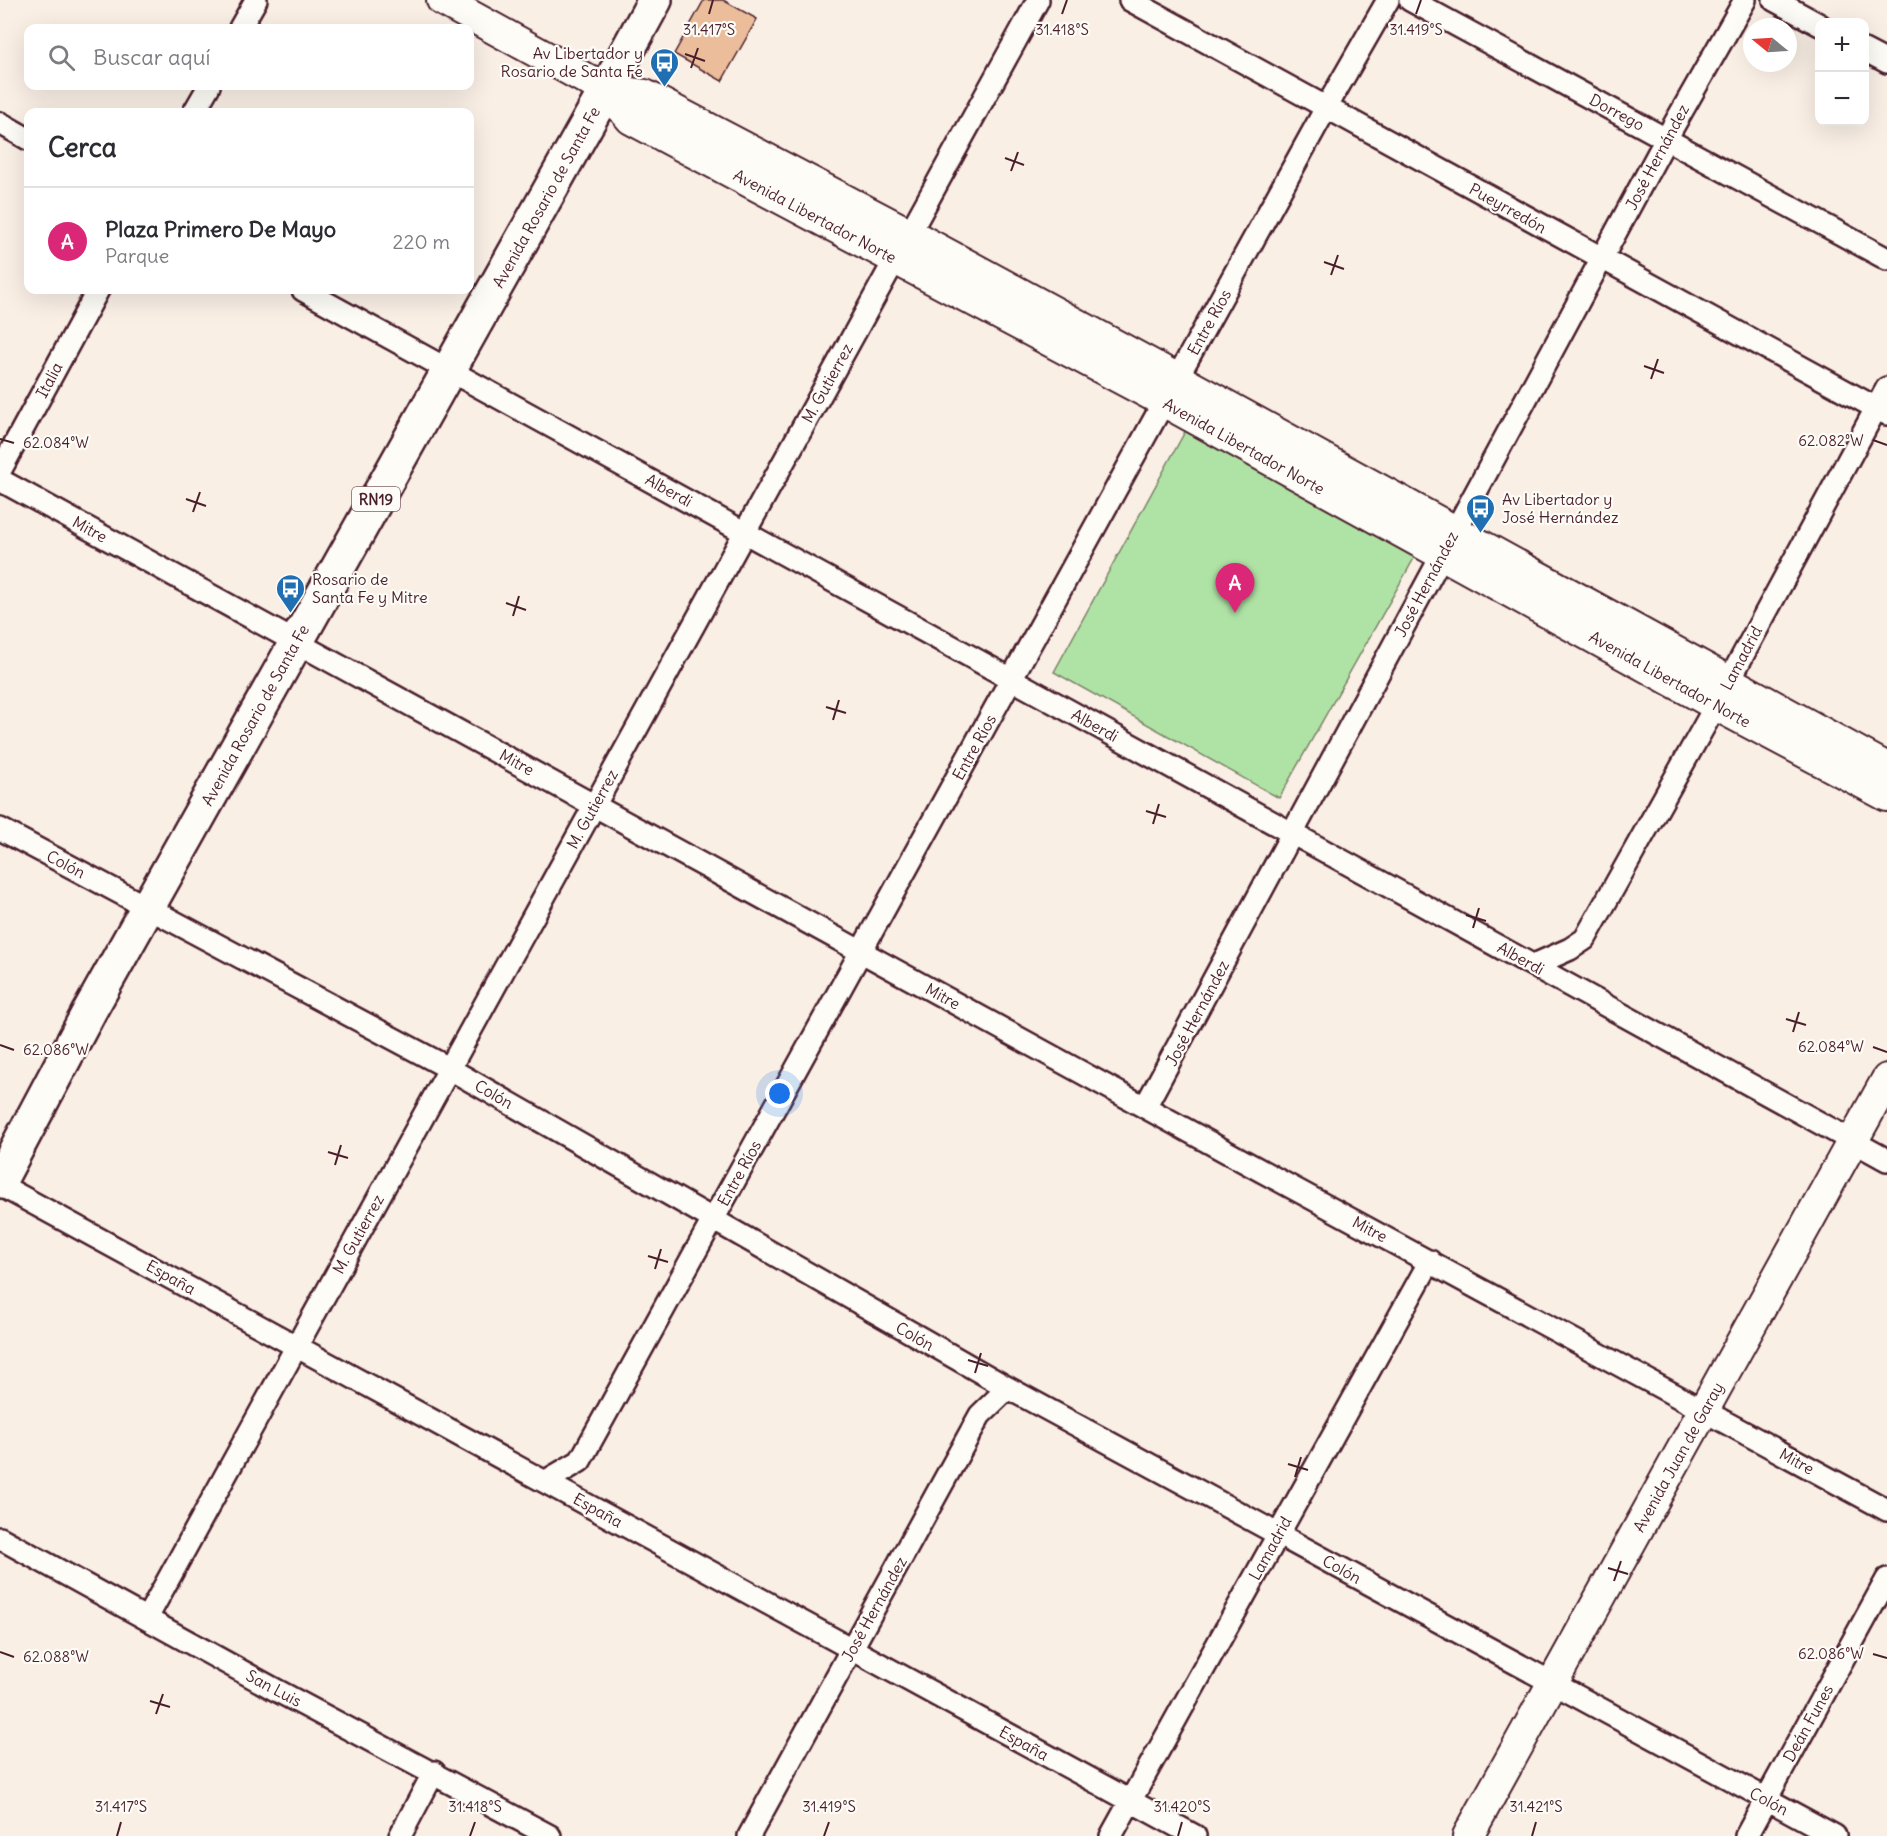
<!DOCTYPE html>
<html lang="es">
<head>
<meta charset="utf-8">
<style>
  body { margin:0; font-family:Delius,sans-serif; background:#f7f7f7; color:#2b2b33 }
  .controls { position:absolute; right:18px; top:18px; display:grid; overflow:hidden; border-radius:12px; box-shadow:0 6px 24px #0002 }
  .controls button { width:54px; height:54px; display:grid; place-items:center; padding:0; border:0; border-bottom:2px solid #e1e1e2; background:#fff; color:#2b2b33; font:30px sans-serif }
  .compass { position:absolute; left:1743px; top:18px; width:54px; height:54px; border-radius:50%; background:#fff; box-shadow:0 6px 24px #0002; rotate:288deg }
  .you { position:absolute; left:780px; top:1094px; width:21px; height:21px; margin:-15px; border:4px solid #fff; border-radius:50%; background:#1a73e8; box-shadow:0 0 0 9px #1a73e833 }
  .badge { display:grid; place-items:center; width:39px; height:39px; border-radius:50%; background:#db2777; color:#fff; font-size:20px; font-weight:700 }
  .pin { position:absolute; translate:-50% -50px; filter:drop-shadow(0 2px 3px #0008) }
  .pin::after { content:''; position:absolute; top:32px; width:21px; height:18px; background:inherit; clip-path:polygon(0 0,100% 0,50% 100%) }
  .list { margin:0; padding:0; list-style:none }
  h2 { display:flex; justify-content:space-between; align-items:center; height:78px; margin:0; padding:0 24px; font-size:26px }
  h2 small { font-size:20px; font-weight:400; color:#7c7c81 }
  .list li { display:grid; grid-template-columns:39px 1fr auto; gap:18px; align-items:center; box-sizing:border-box; height:108px; padding:0 24px; border-top:2px solid #e1e1e2 }
  .list b { display:block; font-size:22px; white-space:nowrap }
  .list p { margin:0; font-size:20px; white-space:nowrap; color:#7c7c81 }
  .list em { font-size:20px; font-style:normal; color:#7c7c81 }
  .icon { flex:none; width:33px; height:33px; fill:none; stroke:currentColor; stroke-width:2; stroke-linecap:round; stroke-linejoin:round }
  .map { position:relative; flex:none; width:1887px; height:1836px; overflow:hidden }
  .search { position:absolute; background:#fff; box-shadow:0 6px 24px #0002; left:24px; top:24px; width:450px; height:66px; display:flex; align-items:center; gap:15px; box-sizing:border-box; padding:0 21px; border-radius:12px; color:#7c7c81; font-size:22px }
  .panel { position:absolute; background:#fff; box-shadow:0 6px 24px #0002; left:24px; top:108px; width:450px; height:186px; border-radius:12px }
  .map>svg:first-child { display:block }
  .green { fill:#afe3a5; stroke:#7c8168; stroke-width:1.5 }
  .building { fill:#ebbd9b; stroke:#4a1f2b; stroke-width:1.5 }
  .lines { fill:none; stroke-linecap:round; stroke-linejoin:round }
  .street-casing { stroke:#4a1f2b; stroke-width:26 }
  .secondary-casing { stroke:#4a1f2b; stroke-width:34 }
  .primary-casing { stroke:#4a1f2b; stroke-width:38 }
  .street { stroke:#fdfcf7; stroke-width:21 }
  .secondary { stroke:#fdfcf7; stroke-width:30 }
  .primary { stroke:#fdfcf7; stroke-width:33 }
  .ticks { fill:none; stroke:#4a1f2b; stroke-width:2 }
  .labels { text-anchor:middle; dominant-baseline:central; stroke-width:4.5; stroke-linejoin:round; paint-order:stroke }
  .shield { fill:#fdfcf7; stroke:#806168; stroke-width:1.5 }
  .shield-label { font-size:15px; font-weight:bold; fill:#4a1f2b }
  .poi-label { font-size:16px; fill:#4a1f2b; stroke:#fdfcf7; text-anchor:start }
  .street-label { font-size:16px; fill:#4a1f2b; stroke:#fdfcf7 }
  .ticks-label { font-size:15px; text-anchor:middle; fill:#4a1f2b; stroke:#fdfcf7; stroke-width:4.5; stroke-linejoin:round; paint-order:stroke }
</style>
</head>
<body>
<div class="map">
<svg width="1887" height="1836" viewBox="0 0 1887 1836">
  <rect width="100%" height="100%" fill="#f9efe5"/>
  <filter id="ink" filterUnits="userSpaceOnUse"><feTurbulence type="fractalNoise" baseFrequency=".0167" numOctaves="2"/><feDisplacementMap in="SourceGraphic" scale="12" xChannelSelector="R" yChannelSelector="G"/><feConvolveMatrix kernelMatrix="1 2 1 2 8 2 1 2 1" color-interpolation-filters="sRGB"/></filter>
  <g filter="url(#ink)">
    <path class="green" d="M 1187,428 L 1417,553 L 1279,798 L 1054,672 Z"/>
    <path class="building" d="M 704,0 L 723,0 L 757,19 L 722,81 L 674,54 Z"/>
    <g class="lines">
      <defs>
        <path id="street" d="M 1130,0 L 1887,414
          M 1410,0 L 1887,259
          M 1774,0 L 1820,25
          M 240,28 L 256,0
          M 1864,50 L 1887,62
          M 194,112 L 209,86
          M 0,123 L 28,139
          M 303,290 L 1887,1160
          M 0,471 L 98,290
          M 0,480 L 1256,1168 L 1887,1510
          M 0,829 L 443,1065 L 1008,1388 L 1835,1836
          M 1534,965 L 1570,949 L 1585,939 L 1716,705 L 1887,388
          M 1145,1107 L 1666,139 L 1745,0
          M 0,1185 L 1195,1836
          M 546,1481 L 580,1461 L 1326,108 L 1388,0
          M 0,1538 L 274,1689 L 550,1836
          M 147,1618 L 1038,0
          M 400,1836 L 434,1772
          M 749,1836 L 980,1415 L 1008,1388
          M 1111,1836 L 1430,1261
          M 1746,1836 L 1887,1579"/>
        <path id="secondary" d="M 442,0 L 606,90 L 631,119 L 1165,402 L 1716,705 L 1887,796
          M 606,90 L 645,95 L 910,234 L 1178,379 L 1887,768
          M 1468,1836 L 1887,1079"/>
        <path id="primary" d="M 0,1180 L 89,1012 L 606,90 L 655,0"/>
      </defs>
      <use href="#street" class="street-casing"/>
      <use href="#secondary" class="secondary-casing"/>
      <use href="#primary" class="primary-casing"/>
      <use href="#street" class="street"/>
      <use href="#secondary" class="secondary"/>
      <use href="#primary" class="primary"/>
    </g>
  </g>
  <path class="ticks" d="M 709,14 L 713,0M 1062,14 L 1067,0M 1416,14 L 1421,0M 685,54 L 705,61M 691,68 L 698,48M 1005,158 L 1024,165M 1011,171 L 1018,152M 1324,262 L 1344,269M 1331,275 L 1338,255M 1644,366 L 1664,373M 1651,379 L 1658,359M 0,439 L 14,443M 1873,440 L 1887,445M 186,499 L 206,506M 193,512 L 200,492M 506,603 L 526,610M 513,616 L 519,596M 826,707 L 846,713M 833,720 L 839,700M 1146,811 L 1166,817M 1153,824 L 1159,804M 1466,915 L 1486,921M 1473,928 L 1479,908M 1786,1019 L 1806,1025M 1793,1032 L 1799,1012M 0,1045 L 14,1050M 1873,1047 L 1887,1052M 328,1152 L 348,1158M 335,1165 L 341,1145M 648,1256 L 668,1262M 655,1269 L 661,1249M 968,1360 L 988,1366M 975,1373 L 981,1353M 1288,1464 L 1308,1470M 1295,1477 L 1301,1457M 1608,1568 L 1628,1574M 1614,1581 L 1621,1561M 0,1652 L 14,1657M 1873,1654 L 1887,1658M 150,1701 L 170,1707M 156,1714 L 163,1694M 117,1836 L 121,1822M 470,1836 L 475,1822M 824,1836 L 829,1822M 1178,1836 L 1182,1822M 1532,1836 L 1536,1822"/>
  <defs>
    <symbol id="bus-pin" viewBox="-11 -11 22 30"><path d="M0 17L-7.5 6A9.5 9.5 0 1 1 7.5 6Z" fill="#1f6fb2" stroke="#fdfcf7"/><path d="M-5-6H5V4H4V6H2V4H-2V6H-4V4H-5ZM-3.5-4V0h7V-4ZM-3.5 1.2v1.5H-2V1.2ZM2 1.2v1.5H3.5V1.2Z" fill="#fff"/></symbol>
  </defs>
  <g fill-rule="evenodd">
    <use href="#bus-pin" x="648" y="46" width="33" height="45"/>
    <use href="#bus-pin" x="1464" y="492" width="33" height="45"/>
    <use href="#bus-pin" x="274" y="572" width="33" height="45"/>
  </g>
  <g class="labels">
    <rect class="shield" x="352" y="487" width="48" height="24" rx="4.5"/>
    <g class="shield-label">
      <text x="376" y="499">RN19</text>
    </g>
    <g class="poi-label">
      <text x="643" y="53" text-anchor="end">Av Libertador y<tspan x="643" dy="18">Rosario de Santa Fe</tspan></text>
      <text x="1502" y="499">Av Libertador y<tspan x="1502" dy="18">José Hernández</tspan></text>
      <text x="312" y="579">Rosario de<tspan x="312" dy="18">Santa Fe y Mitre</tspan></text>
    </g>
    <g class="street-label">
      <text transform="translate(1617 112) rotate(28)">Dorrego</text>
      <text transform="translate(1657 157) rotate(-62)">José Hernández</text>
      <text transform="translate(546 197) rotate(-61)">Avenida Rosario de Santa Fe</text>
      <text transform="translate(1508 208) rotate(29)">Pueyrredón</text>
      <text transform="translate(815 216) rotate(28)">Avenida Libertador Norte</text>
      <text transform="translate(1209 322) rotate(-61)">Entre Ríos</text>
      <text transform="translate(49 380) rotate(-62)">Italia</text>
      <text transform="translate(827 383) rotate(-61)">M. Gutierrez</text>
      <text transform="translate(1244 446) rotate(29)">Avenida Libertador Norte</text>
      <text transform="translate(669 490) rotate(29)">Alberdi</text>
      <text transform="translate(90 529) rotate(29)">Mitre</text>
      <text transform="translate(1426 584) rotate(-62)">José Hernández</text>
      <text transform="translate(1741 658) rotate(-62)">Lamadrid</text>
      <text transform="translate(1670 679) rotate(29)">Avenida Libertador Norte</text>
      <text transform="translate(255 715) rotate(-61)">Avenida Rosario de Santa Fe</text>
      <text transform="translate(1095 725) rotate(29)">Alberdi</text>
      <text transform="translate(974 747) rotate(-61)">Entre Ríos</text>
      <text transform="translate(517 762) rotate(29)">Mitre</text>
      <text transform="translate(592 809) rotate(-61)">M. Gutierrez</text>
      <text transform="translate(66 864) rotate(28)">Colón</text>
      <text transform="translate(1521 958) rotate(29)">Alberdi</text>
      <text transform="translate(943 996) rotate(29)">Mitre</text>
      <text transform="translate(1197 1013) rotate(-62)">José Hernández</text>
      <text transform="translate(494 1094) rotate(30)">Colón</text>
      <text transform="translate(739 1173) rotate(-61)">Entre Ríos</text>
      <text transform="translate(1370 1229) rotate(28)">Mitre</text>
      <text transform="translate(358 1234) rotate(-61)">M. Gutierrez</text>
      <text transform="translate(171 1277) rotate(29)">España</text>
      <text transform="translate(915 1336) rotate(30)">Colón</text>
      <text transform="translate(1678 1457) rotate(-61)">Avenida Juan de Garay</text>
      <text transform="translate(1797 1461) rotate(29)">Mitre</text>
      <text transform="translate(598 1510) rotate(29)">España</text>
      <text transform="translate(1270 1548) rotate(-61)">Lamadrid</text>
      <text transform="translate(1342 1569) rotate(29)">Colón</text>
      <text transform="translate(874 1609) rotate(-61)">José Hernández</text>
      <text transform="translate(274 1688) rotate(28)">San Luis</text>
      <text transform="translate(1808 1723) rotate(-61)">Deán Funes</text>
      <text transform="translate(1024 1743) rotate(29)">España</text>
      <text transform="translate(1769 1801) rotate(28)">Colón</text>
    </g>
  </g>
  <g class="ticks-label">
    <text x="709" y="35">31.417°S</text>
    <text x="1062" y="35">31.418°S</text>
    <text x="1416" y="35">31.419°S</text>
    <text x="1831" y="446">62.082°W</text>
    <text x="56" y="448">62.084°W</text>
    <text x="1831" y="1052">62.084°W</text>
    <text x="56" y="1055">62.086°W</text>
    <text x="1831" y="1659">62.086°W</text>
    <text x="56" y="1662">62.088°W</text>
    <text x="121" y="1812">31.417°S</text>
    <text x="475" y="1812">31.418°S</text>
    <text x="829" y="1812">31.419°S</text>
    <text x="1182" y="1812">31.420°S</text>
    <text x="1536" y="1812">31.421°S</text>
  </g>
</svg>
<div class="controls">
<button>+</button>
<button>−</button>
</div>
<svg class="compass" viewBox="-18 -18 36 36"><path d="M0-13l5 13h-10z" fill="#e53935"/><path d="M0 13l5-13h-10z" fill="#7c7c81"/></svg>
<div class="you"></div>
<div class="pin badge" style="left:1235px;top:613px">A</div>
<div class="search"><svg class="icon" aria-label="search" viewBox="0 0 24 24"><circle cx="10" cy="10" r="6"/><path d="M15 15l6 6"/></svg>Buscar aquí</div>
<section class="panel">
<h2>Cerca<small></small></h2>
<ul class="list">
<li><span class="badge">A</span><div><b>Plaza Primero De Mayo</b><p>Parque</p></div><em>220 m</em></li>
</ul>
</section>
</div>
</body>
</html>
